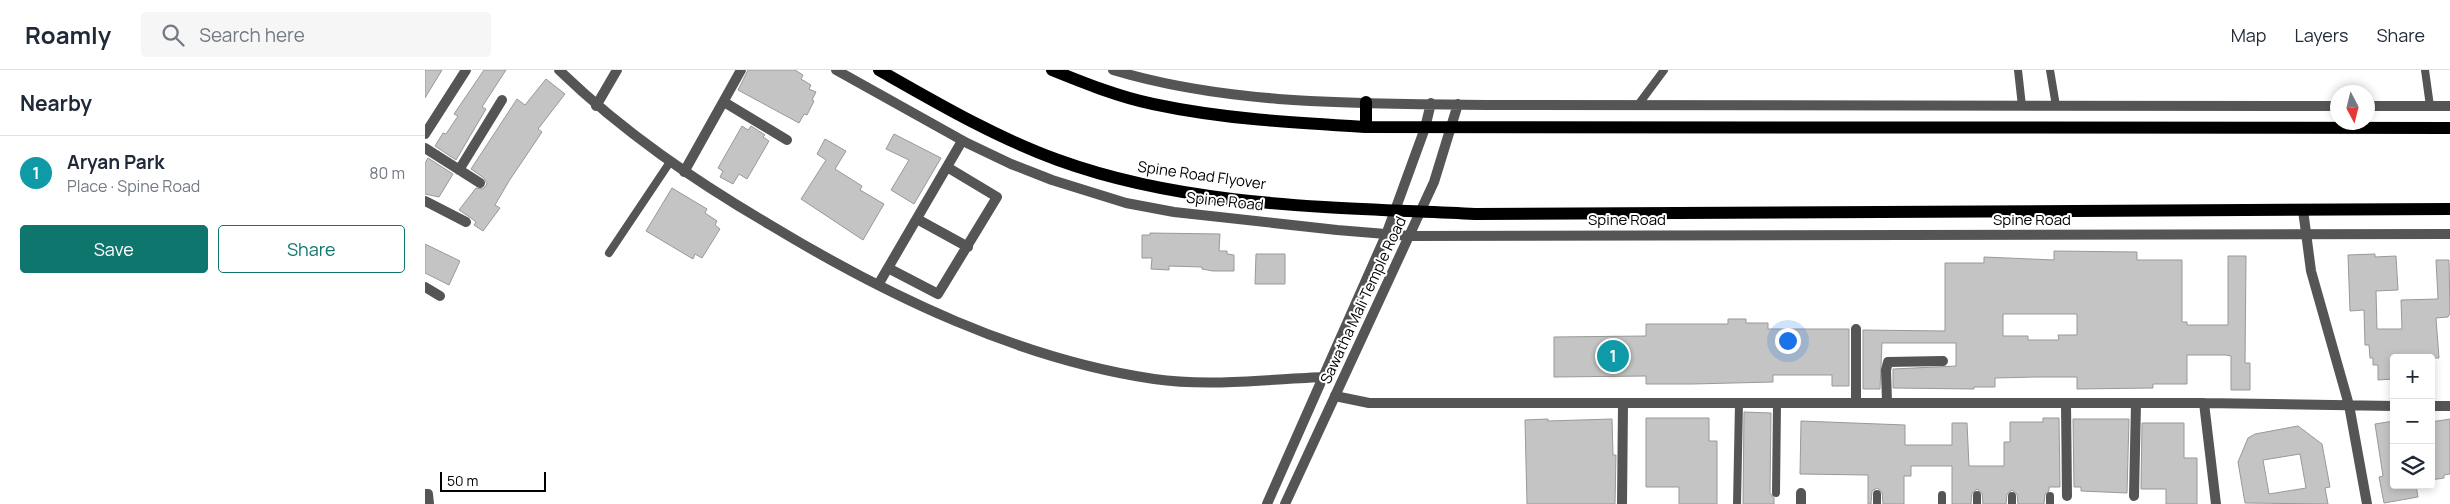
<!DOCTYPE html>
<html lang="en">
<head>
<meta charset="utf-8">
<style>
  body { margin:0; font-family:Manrope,sans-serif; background:#f6f6f7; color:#1f2937 }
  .controls { position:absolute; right:15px; bottom:15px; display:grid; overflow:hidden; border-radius:5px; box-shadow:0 2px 8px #0003 }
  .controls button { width:45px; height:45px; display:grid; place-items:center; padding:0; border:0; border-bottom:1px solid #e0e1e3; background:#fff; color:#1f2937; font:25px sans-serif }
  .compass { position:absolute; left:1905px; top:15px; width:45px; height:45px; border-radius:50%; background:#fff; box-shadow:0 2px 8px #0003; rotate:173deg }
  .scale { position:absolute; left:15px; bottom:12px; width:106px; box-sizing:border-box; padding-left:5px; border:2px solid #000; border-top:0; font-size:14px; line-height:18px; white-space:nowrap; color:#000; -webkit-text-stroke:4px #fff; paint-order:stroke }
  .you { position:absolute; left:1362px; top:270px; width:18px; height:18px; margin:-12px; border:4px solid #fff; border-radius:50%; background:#1a73e8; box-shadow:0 0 0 8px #1a73e833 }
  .badge { display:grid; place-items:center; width:32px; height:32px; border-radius:50%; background:#0f766e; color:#fff; font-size:16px; font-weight:700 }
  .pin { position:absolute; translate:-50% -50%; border:2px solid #fff; box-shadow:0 1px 5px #0006 }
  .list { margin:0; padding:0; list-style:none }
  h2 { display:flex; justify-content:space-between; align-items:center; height:65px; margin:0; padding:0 20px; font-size:21px }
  h2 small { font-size:16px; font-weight:400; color:#747a83 }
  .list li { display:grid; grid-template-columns:32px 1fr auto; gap:15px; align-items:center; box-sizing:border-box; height:75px; padding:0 20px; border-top:1px solid #e0e1e3 }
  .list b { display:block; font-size:19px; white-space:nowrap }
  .list p { margin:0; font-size:16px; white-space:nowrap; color:#747a83 }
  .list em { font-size:16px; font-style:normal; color:#747a83 }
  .actions { display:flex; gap:10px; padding:15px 20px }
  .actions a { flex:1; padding:11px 0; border:1px solid #0f766e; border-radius:5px; text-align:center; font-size:18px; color:#0f766e }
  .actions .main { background:#0f766e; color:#fff }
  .icon { flex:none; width:28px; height:28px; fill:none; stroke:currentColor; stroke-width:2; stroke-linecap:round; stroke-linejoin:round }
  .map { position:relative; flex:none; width:2025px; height:434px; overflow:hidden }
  header { display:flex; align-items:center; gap:30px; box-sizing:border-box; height:70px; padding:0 25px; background:#fff; border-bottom:1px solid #e0e1e3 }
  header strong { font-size:24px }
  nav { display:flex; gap:28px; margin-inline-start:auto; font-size:18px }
  .search { width:350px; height:45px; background:#f6f6f7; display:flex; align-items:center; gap:12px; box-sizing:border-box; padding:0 18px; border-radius:5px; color:#747a83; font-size:19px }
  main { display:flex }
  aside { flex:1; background:#fff }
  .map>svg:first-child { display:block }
  .building { fill:#c4c4c4; stroke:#999; fill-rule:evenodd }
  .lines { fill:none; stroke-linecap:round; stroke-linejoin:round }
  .service { stroke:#555; stroke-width:8 }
  .minor { stroke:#555; stroke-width:10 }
  .tertiary { stroke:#555; stroke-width:10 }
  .primary { stroke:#000; stroke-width:12 }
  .labels { text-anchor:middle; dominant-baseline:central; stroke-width:4; stroke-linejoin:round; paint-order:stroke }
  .street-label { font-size:15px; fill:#000; stroke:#fff }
</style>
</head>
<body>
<header>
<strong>Roamly</strong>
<div class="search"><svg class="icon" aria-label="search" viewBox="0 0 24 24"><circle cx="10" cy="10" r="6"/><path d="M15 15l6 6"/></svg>Search here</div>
<nav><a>Map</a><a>Layers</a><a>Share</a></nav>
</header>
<main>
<aside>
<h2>Nearby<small></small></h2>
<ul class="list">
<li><span class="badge" style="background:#0f9aa8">1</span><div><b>Aryan Park</b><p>Place · Spine Road</p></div><em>80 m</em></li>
</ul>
<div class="actions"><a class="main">Save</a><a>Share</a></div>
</aside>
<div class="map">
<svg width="2025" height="434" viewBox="0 0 2025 434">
  <rect width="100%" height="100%" fill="#fff"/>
  <path class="building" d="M 0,0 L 17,0 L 0,28 Z
    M 59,0 L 81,0 L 57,37 L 61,39 L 31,90 L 10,76 L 18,63 L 21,64 L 33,46 L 29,44 Z
    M 323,0 L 370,0 L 378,5 L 376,9 L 386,15 L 384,19 L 391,22 L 387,30 L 389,31 L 382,45 L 379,44 L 374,53 L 313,20 Z
    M 121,9 L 140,24 L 113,59 L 117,62 L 84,111 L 70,135 L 75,138 L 58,161 L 49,155 L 51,152 L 46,148 L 34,140 L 51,118 L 58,119 L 62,114 L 59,108 L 46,99 L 92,29 L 100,35 Z
    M 317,56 L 323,60 L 326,56 L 340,65 L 338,67 L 344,71 L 322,109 L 314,104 L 308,114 L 295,107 L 298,101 L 293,98 Z
    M 469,64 L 516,88 L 489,134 L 466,120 L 484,90 L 461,79 Z
    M 400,69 L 421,81 L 410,99 L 437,116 L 435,120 L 459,134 L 438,170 L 376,129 L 401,90 L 392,84 Z
    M 3,88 L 28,104 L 14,127 L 0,124 L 0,93 Z
    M 247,118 L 282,139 L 280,143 L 292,151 L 290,155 L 295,159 L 277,188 L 270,184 L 268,189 L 221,161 Z
    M 725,163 L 795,164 L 794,181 L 802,181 L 802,184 L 809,185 L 809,201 L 788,201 L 777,199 L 777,197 L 744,196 L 744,200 L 726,199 L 727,188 L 717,188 L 717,165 L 725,165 Z
    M 0,174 L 35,191 L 24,215 L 0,203 Z
    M 1629,181 L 1712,182 L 1712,190 L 1757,190 L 1757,252 L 1762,252 L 1762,255 L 1803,255 L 1803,186 L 1821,186 L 1820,293 L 1825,293 L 1825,320 L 1806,320 L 1806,286 L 1801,285 L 1762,285 L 1762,314 L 1728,314 L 1728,318 L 1652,319 L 1652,307 L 1612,307 L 1570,308 L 1570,317 L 1549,317 L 1549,319 L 1468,318 L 1468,299 L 1531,296 L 1531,273 L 1457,273 L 1455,319 L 1438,319 L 1438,260 L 1520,261 L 1520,193 L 1559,193 L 1559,187 L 1629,190 ZM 1578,244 L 1652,244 L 1652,265 L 1633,265 L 1634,270 L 1603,270 L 1603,266 L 1578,266 Z
    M 831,184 L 860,184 L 860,214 L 830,214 Z
    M 1950,184 L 1950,187 L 1971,186 L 1973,220 L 1951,221 L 1952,259 L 1977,259 L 1976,230 L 2013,229 L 2011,190 L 2024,190 L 2025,243 L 2023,247 L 2011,248 L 2014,288 L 1969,288 L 1969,309 L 1953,310 L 1953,295 L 1948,295 L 1948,288 L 1945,288 L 1944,275 L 1940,275 L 1939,240 L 1925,241 L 1923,185 Z
    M 1303,249 L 1321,249 L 1321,253 L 1343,253 L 1343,259 L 1424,259 L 1424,316 L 1407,316 L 1407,305 L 1348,305 L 1348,312 L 1267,314 L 1221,314 L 1221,306 L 1129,307 L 1129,267 L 1221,266 L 1221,254 L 1303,254 Z
    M 1319,342 L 1346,343 L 1345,423 L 1349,428 L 1349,434 L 1318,434 Z
    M 1221,348 L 1284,348 L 1284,371 L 1292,371 L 1292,434 L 1254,434 L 1254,417 L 1221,417 Z
    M 1618,348 L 1634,348 L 1635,417 L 1624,417 L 1624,421 L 1620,424 L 1619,434 L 1593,434 L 1592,424 L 1587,420 L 1582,424 L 1581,434 L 1558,434 L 1557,423 L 1552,419 L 1547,423 L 1546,434 L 1527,434 L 1527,396 L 1486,396 L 1486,406 L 1479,406 L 1479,434 L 1458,434 L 1457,422 L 1452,418 L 1447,421 L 1446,434 L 1443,434 L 1443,405 L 1375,404 L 1376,351 L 1480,355 L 1480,375 L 1527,375 L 1527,353 L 1542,353 L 1544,396 L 1579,396 L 1579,372 L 1585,372 L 1585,352 L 1618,352 Z
    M 1123,349 L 1123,351 L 1187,349 L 1188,385 L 1191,385 L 1190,434 L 1102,434 L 1100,350 Z
    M 1648,349 L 1704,349 L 1702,423 L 1656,421 L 1656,417 L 1649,417 Z
    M 2025,349 L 2025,404 L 2019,405 L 2019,408 L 2006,410 L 2006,352 Z
    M 1969,351 L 1969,415 L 1991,415 L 1993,427 L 1959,433 L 1954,407 L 1958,406 L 1950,354 Z
    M 1717,353 L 1759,353 L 1759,388 L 1772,388 L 1772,434 L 1741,434 L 1741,419 L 1716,419 Z
    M 1873,356 L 1897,374 L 1905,417 L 1900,418 L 1903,434 L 1820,433 L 1813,392 L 1823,368 L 1830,364 ZM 1875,384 L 1881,418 L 1844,424 L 1838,390 Z"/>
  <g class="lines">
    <path class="service" d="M 1593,0 L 1597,36
      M 1625,0 L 1631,36
      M 2000,0 L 2005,36
      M 1213,35 L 1239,0
      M 184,183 L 245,92
      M 1351,423 L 1352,333
      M 1452,424 L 1452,434
      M 1552,425 L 1552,434
      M 1587,426 L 1587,434
      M 1625,426 L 1625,434
      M 1312,434 L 1314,333
      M 1517,434 L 1517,425"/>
    <path class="minor" d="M 134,0 C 198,62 270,111 347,156 C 463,226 594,289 729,309 C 785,317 844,309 900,307
      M 299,32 L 362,70
      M 171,36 L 192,0
      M 0,64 L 41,0
      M 0,78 L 55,113
      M 34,100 L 77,30
      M 259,102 L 316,0
      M 0,131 L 41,152
      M 1878,140 L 1886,201 L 1924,335 L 1942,434
      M 492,149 L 543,177
      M 463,198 L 513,224 L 572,127 L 522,97
      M 453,215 L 537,71
      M 0,217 L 15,226
      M 1431,259 L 1431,333
      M 910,326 L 944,333 L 1779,333 L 1969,336
      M 1462,333 L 1461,300 L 1463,292 L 1518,291
      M 1641,333 L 1642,426
      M 1779,333 L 1791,434
      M 2006,336 L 2025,336
      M 1376,423 L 1376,434
      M 0,424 L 3,424 L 4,434
      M 1709,426 L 1711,333
      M 1197,434 L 1198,334"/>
    <path class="tertiary" d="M 411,0 L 542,73 L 586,94 L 627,110 L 701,133 L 749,142 L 912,160 L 985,166 L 2025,164
      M 688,0 C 811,37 944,33 1072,35 L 1912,36
      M 1942,36 L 2025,36
      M 842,434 L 961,165 L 1000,58 L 1006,33
      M 860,434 L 1009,112 L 1033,34"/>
    <path class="primary" d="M 454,0 C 512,33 570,67 633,90 C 765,138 911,137 1050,144 L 2025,139
      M 627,0 C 659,13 694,27 728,34 C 798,49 870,53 941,57 L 2025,58
      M 941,57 L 941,32"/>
  </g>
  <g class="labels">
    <g class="street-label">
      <text transform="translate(777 105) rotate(8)">Spine Road Flyover</text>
      <text transform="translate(800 131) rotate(6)">Spine Road</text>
      <text x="1202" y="149">Spine Road</text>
      <text x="1607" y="149">Spine Road</text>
      <text transform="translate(938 230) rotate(-65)">Sawatha Mali Temple Road</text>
    </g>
  </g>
</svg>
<div class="controls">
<button>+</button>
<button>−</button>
<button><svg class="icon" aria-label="layers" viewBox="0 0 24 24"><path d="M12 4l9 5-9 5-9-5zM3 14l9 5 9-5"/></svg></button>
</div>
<svg class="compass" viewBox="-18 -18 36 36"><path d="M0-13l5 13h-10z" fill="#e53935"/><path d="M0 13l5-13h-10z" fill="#747a83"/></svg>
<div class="scale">50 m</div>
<div class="you"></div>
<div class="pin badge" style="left:1188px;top:286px;background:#0f9aa8">1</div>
</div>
</main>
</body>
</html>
